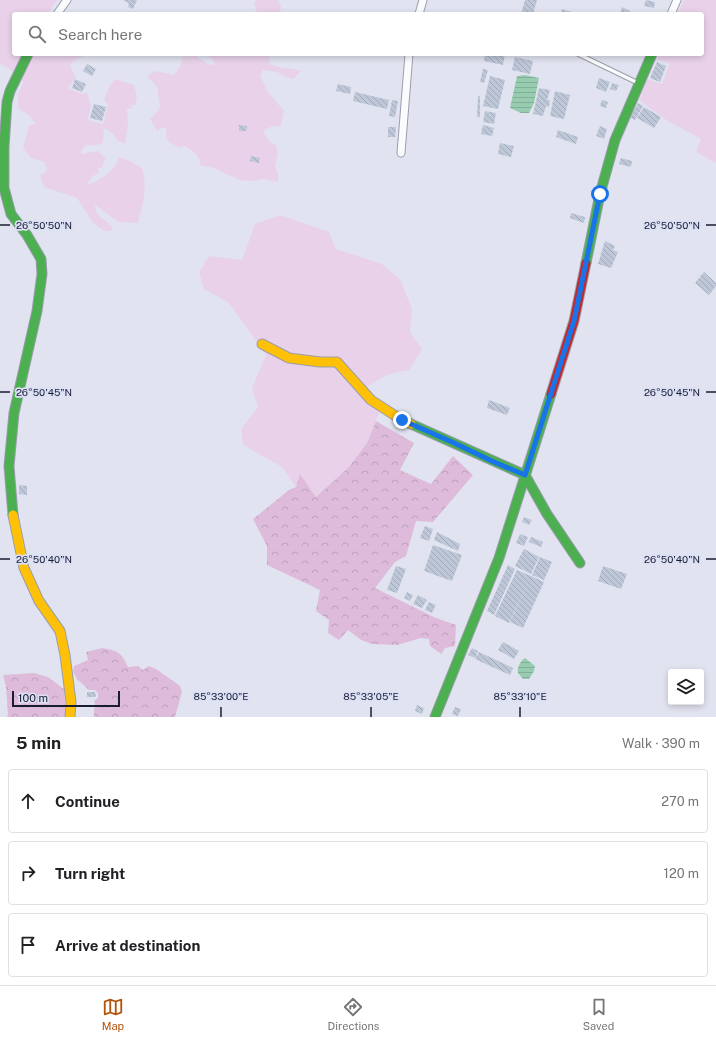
<!DOCTYPE html>
<html lang="en">
<head>
<meta charset="utf-8">
<style>
  body { margin:0; font-family:"Public Sans",sans-serif; background:#f2f2f2; color:#202124 }
  .controls { position:absolute; right:12px; bottom:12px; display:grid; overflow:hidden; border-radius:4px; box-shadow:0 2px 6px #0003 }
  .controls button { width:36px; height:36px; display:grid; place-items:center; padding:0; border:0; border-bottom:1px solid #e0e0e0; background:#fff; color:#202124; font:20px sans-serif }
  .scale { position:absolute; left:12px; bottom:10px; width:108px; box-sizing:border-box; padding-left:4px; border:2px solid #1a1d32; border-top:0; font-size:11px; line-height:14px; white-space:nowrap; color:#1a1d32; -webkit-text-stroke:3px #dbe0f6; paint-order:stroke }
  .stop { position:absolute; width:12px; height:12px; margin:-9px; border:3px solid #1a73e8; border-radius:50%; background:#fff }
  .stop.end { background:#1a73e8; border-color:#fff; box-shadow:0 1px 4px #0008 }
  .list { margin:0; padding:0; list-style:none }
  h2 { display:flex; justify-content:space-between; align-items:center; height:52px; margin:0; padding:0 16px; font-size:17px }
  h2 small { font-size:13px; font-weight:400; color:#757577 }
  .list li { display:grid; grid-template-columns:26px 1fr auto; gap:12px; align-items:center; box-sizing:border-box; height:64px; margin:0 8px 8px; padding:0 8px; border:1px solid #e0e0e0; border-radius:4px }
  .list b { display:block; font-size:15px; white-space:nowrap }
  .list em { font-size:13px; font-style:normal; color:#757577 }
  .icon { flex:none; width:22px; height:22px; fill:none; stroke:currentColor; stroke-width:2; stroke-linecap:round; stroke-linejoin:round }
  .map { position:relative; flex:none; width:716px; height:717px; overflow:hidden }
  .search { position:absolute; background:#fff; box-shadow:0 2px 6px #0003; left:12px; right:12px; top:12px; height:44px; display:flex; align-items:center; gap:10px; box-sizing:border-box; padding:0 14px; border-radius:4px; color:#757577; font-size:15px }
  .sheet { height:268px; background:#fff }
  nav { display:flex; justify-content:space-around; align-items:center; box-sizing:border-box; height:56px; border-top:1px solid #e0e0e0; background:#fff; font-size:11px; color:#757577 }
  nav a { display:grid; justify-items:center; gap:2px }
  nav .on { color:#b45309 }
  .map>svg:first-child { display:block }
  .green { fill:#e9d2e9 }
  .forest { fill:url(#forest-crowns) }
  .water { fill:url(#water-rules) }
  .building { fill:url(#building-back-hatch) }
  .lines { fill:none; stroke-linecap:round; stroke-linejoin:round }
  .lane-casing { stroke:#9a9dab; stroke-width:5.5 }
  .street-casing { stroke:#9a9dab; stroke-width:9 }
  .fast-casing { stroke:#9a9dab; stroke-width:11 }
  .slow-casing { stroke:#9a9dab; stroke-width:11 }
  .jam-casing { stroke:#9a9dab; stroke-width:11 }
  .lane { stroke:#fafbfd; stroke-width:3.5 }
  .street { stroke:#fafbfd; stroke-width:7 }
  .fast { stroke:#4caf50; stroke-width:9 }
  .slow { stroke:#ffc107; stroke-width:9 }
  .jam { stroke:#c62828; stroke-width:9 }
  .route { stroke:#1a73e8; stroke-width:5 }
  .ticks { fill:none; stroke:#1a1d32; stroke-width:1.5 }
  .ticks-label { font-size:10px; text-anchor:middle; fill:#1a1d32; stroke:#dbe0f6; stroke-width:3.5; stroke-linejoin:round; paint-order:stroke }
</style>
</head>
<body>
<div class="map">
<svg width="716" height="717" viewBox="0 0 716 717">
  <defs>
    <pattern id="forest-crowns" width="20" height="18" patternUnits="userSpaceOnUse"><rect width="20" height="18" fill="#debbdb"/><path d="M2 6a3 3 0 1 1 6 0M12 15a3 3 0 1 1 6 0" fill="none" stroke="#bea0bc"/></pattern>
    <pattern id="water-rules" width="6" height="5" patternUnits="userSpaceOnUse"><rect width="6" height="5" fill="#98ccb0"/><path d="M0 2.5h6" fill="none" stroke="#82af98"/></pattern>
    <pattern id="building-back-hatch" width="6" height="6" patternUnits="userSpaceOnUse"><rect width="6" height="6" fill="#bdc7d8"/><path d="M-1 5l2 2M0 0l6 6M5-1l2 2" fill="none" stroke="#a2aaba"/></pattern>
  </defs>
  <rect width="100%" height="100%" fill="#e1e4f0"/>
  <path class="green" d="M 0,0 L 57,0 L 48,14 L 14,14 L 14,54 L 91,54 L 78,58 L 70,64 L 73,72 L 76,77 L 68,88 L 82,94 L 87,92 L 91,106 L 88,120 L 103,124 L 108,105 L 104,100 L 109,87 L 115,79 L 134,85 L 137,96 L 135,105 L 131,105 L 132,108 L 127,109 L 128,125 L 125,144 L 118,141 L 112,133 L 104,128 L 103,143 L 96,145 L 86,145 L 81,151 L 81,154 L 98,151 L 106,159 L 103,163 L 103,167 L 98,169 L 99,173 L 93,176 L 87,183 L 91,184 C 103,177 116,170 119,157 C 128,159 134,164 142,168 C 148,187 143,205 138,223 L 118,222 L 95,205 C 96,219 106,218 113,228 L 111,231 L 105,231 L 94,224 L 77,198 L 44,187 L 40,176 L 47,170 L 44,162 L 31,158 L 23,148 L 29,125 L 36,124 L 30,116 L 18,108 L 18,95 L 23,82 L 7,67 L 0,64 Z
    M 256,0 L 278,0 L 281,6 L 280,14 L 258,14 L 254,4 Z
    M 684,0 L 716,0 L 716,163 L 696,152 L 701,139 L 666,120 L 639,100 L 647,79 L 662,84 L 670,63 L 657,60 L 659,54 L 702,54 L 702,14 L 677,14 Z
    M 209,54 L 249,54 L 253,56 L 253,54 L 269,54 L 270,64 C 279,69 291,67 301,71 L 293,79 L 286,77 L 277,72 L 263,70 L 260,75 L 268,92 L 284,111 L 281,126 L 271,127 L 263,131 L 270,142 L 276,145 L 278,154 L 275,166 L 278,174 L 278,182 L 265,179 L 250,181 L 240,180 L 211,167 L 201,166 C 199,155 194,152 185,146 L 179,148 L 168,141 L 166,135 L 167,129 L 163,127 L 157,131 L 150,119 L 156,113 L 160,107 L 157,87 L 147,76 L 156,71 L 174,75 L 179,68 L 183,57 L 196,56 L 208,64 L 214,65 L 214,61 L 208,56 Z
    M 280,215 L 329,232 L 336,249 L 382,264 L 400,279 L 412,309 L 410,332 L 422,349 L 409,370 L 389,374 L 368,386 L 379,413 L 367,443 L 348,468 L 316,497 L 300,474 L 296,487 L 282,467 L 243,445 L 241,429 L 258,407 L 252,388 L 266,355 L 229,303 L 204,289 L 199,272 L 209,256 L 242,260 L 255,224 Z"/>
  <path class="forest" d="M 376,421 L 414,443 L 400,470 L 431,484 L 453,456 L 473,475 L 433,522 L 416,521 L 406,556 L 395,562 L 375,588 L 436,618 L 456,625 L 455,646 L 445,648 L 441,654 L 430,646 L 429,639 L 421,638 L 397,645 L 372,644 L 361,640 L 348,630 L 339,640 L 328,633 L 329,620 L 316,611 L 320,590 L 267,565 L 267,546 L 253,519 L 289,490 L 296,487 L 300,474 L 316,497 L 348,468 L 367,443 Z
    M 102,648 C 117,650 122,653 128,667 L 138,666 L 143,670 L 149,666 L 156,669 L 180,686 L 182,692 L 175,717 L 94,717 C 93,711 96,707 94,701 L 98,698 L 98,693 L 95,690 L 89,690 L 78,680 L 73,672 L 74,666 L 88,660 L 86,652 Z
    M 34,673 L 48,677 L 64,689 L 66,717 L 7,717 L 8,714 L 6,687 L 3,675 Z"/>
  <path class="water" d="M 525,75 L 539,78 L 534,103 L 529,113 L 521,113 L 510,108 L 517,76 Z
    M 525,658 L 535,666 L 534,671 L 529,679 L 523,679 L 518,673 C 517,668 520,661 525,658 Z"/>
  <path class="building" d="M 123,0 L 137,0 L 133,9 L 128,7 L 129,3 Z
    M 525,0 L 537,0 L 533,14 L 521,14 Z
    M 646,0 L 655,2 L 654,8 L 644,6 Z
    M 622,7 L 630,11 L 628,14 L 620,14 Z
    M 562,9 L 578,14 L 561,14 Z
    M 485,54 L 505,54 L 503,65 L 484,61 Z
    M 515,57 L 533,61 L 530,74 L 512,70 Z
    M 657,62 L 666,66 L 660,82 L 650,78 Z
    M 87,64 L 96,69 L 92,76 L 83,71 Z
    M 483,69 L 488,70 L 484,83 L 480,82 Z
    M 490,76 L 505,80 L 498,109 L 483,106 Z
    M 599,78 L 610,82 L 606,92 L 596,88 Z
    M 75,79 L 86,84 L 82,92 L 72,88 Z
    M 612,83 L 619,85 L 616,91 L 610,89 Z
    M 338,84 L 351,87 L 350,94 L 336,91 Z
    M 539,88 L 550,90 L 547,100 L 550,100 L 549,107 L 546,106 L 543,116 L 533,114 Z
    M 555,91 L 570,95 L 564,119 L 550,116 Z
    M 355,92 L 389,100 L 387,109 L 353,101 Z
    M 478,96 L 480,96 L 480,117 L 477,117 Z
    M 392,100 L 398,101 L 395,117 L 389,116 Z
    M 602,100 L 608,102 L 606,108 L 600,106 Z
    M 638,103 L 643,106 L 635,120 L 630,118 Z
    M 94,104 L 106,107 L 102,121 L 90,118 Z
    M 644,107 L 661,117 L 654,128 L 637,118 Z
    M 485,111 L 496,113 L 494,124 L 483,122 Z
    M 239,125 L 247,126 L 246,131 L 239,131 Z
    M 483,125 L 494,128 L 492,136 L 481,134 Z
    M 600,126 L 607,129 L 604,139 L 596,136 Z
    M 388,127 L 396,127 L 395,137 L 388,137 Z
    M 558,130 L 578,137 L 576,144 L 556,137 Z
    M 500,143 L 514,146 L 511,157 L 498,154 Z
    M 251,156 L 260,158 L 259,163 L 250,161 Z
    M 621,158 L 632,161 L 631,167 L 619,164 Z
    M 571,213 L 585,217 L 584,223 L 570,218 Z
    M 605,241 L 615,246 L 613,250 L 618,252 L 611,268 L 598,264 Z
    M 704,272 L 716,283 L 716,286 L 709,295 L 695,283 Z
    M 489,400 L 510,408 L 507,415 L 487,408 Z
    M 19,485 L 27,486 L 27,495 L 19,494 Z
    M 524,517 L 532,520 L 529,525 L 522,522 Z
    M 425,526 L 433,529 L 429,541 L 420,538 Z
    M 437,532 L 460,544 L 458,551 L 434,540 Z
    M 520,534 L 528,537 L 524,546 L 516,543 Z
    M 531,537 L 543,542 L 541,547 L 529,542 Z
    M 433,545 L 462,555 L 452,581 L 424,571 Z
    M 524,549 L 539,557 L 531,574 L 515,566 Z
    M 540,557 L 552,562 L 544,580 L 532,575 Z
    M 508,565 L 515,569 L 494,615 L 487,611 Z
    M 396,566 L 406,569 L 397,593 L 387,590 Z
    M 603,566 L 627,574 L 621,589 L 598,581 Z
    M 517,570 L 531,576 L 509,623 L 495,616 Z
    M 531,576 L 544,582 L 523,628 L 510,622 Z
    M 407,592 L 413,595 L 410,601 L 404,598 Z
    M 418,595 L 427,600 L 422,608 L 413,604 Z
    M 429,602 L 436,605 L 432,613 L 425,610 Z
    M 503,642 L 519,651 L 514,659 L 498,650 Z
    M 472,648 L 478,651 L 475,658 L 468,655 Z
    M 479,652 L 513,668 L 510,675 L 475,659 Z
    M 87,692 L 95,692 L 96,697 L 87,697 Z
    M 417,705 L 424,708 L 422,714 L 415,711 Z
    M 455,707 L 461,709 L 458,716 L 452,714 Z"/>
  <g class="lines">
    <defs>
      <path id="lane" d="M 578,54 L 638,83"/>
      <path id="street" d="M 57,14 L 67,0
        M 419,14 L 423,0
        M 671,14 L 677,0
        M 401,153 L 409,54"/>
      <path id="fast" d="M 586,263 L 600,194 L 615,140 L 652,54
        M 411,424 L 525,475 L 547,514 L 580,563
        M 13,515 L 9,466 L 14,413 L 37,311 L 42,274 L 41,259 L 27,235 L 11,214 L 4,188 L 4,147 L 7,102 L 10,91 L 28,54
        M 435,717 L 499,558 L 551,394"/>
      <path id="slow" d="M 262,344 L 289,358 L 320,362 L 337,362 L 371,400 L 402,420 L 411,424
        M 13,515 L 24,568 L 39,601 L 60,631 L 65,655 L 71,702 L 70,717"/>
      <path id="jam" d="M 551,394 L 574,321 L 586,263"/>
    </defs>
    <use href="#lane" class="lane-casing"/>
    <use href="#street" class="street-casing"/>
    <use href="#fast" class="fast-casing"/>
    <use href="#slow" class="slow-casing"/>
    <use href="#jam" class="jam-casing"/>
    <use href="#lane" class="lane"/>
    <use href="#street" class="street"/>
    <use href="#fast" class="fast"/>
    <use href="#slow" class="slow"/>
    <use href="#jam" class="jam"/>
  </g>
  <g class="lines">
    <path class="route" d="M 402,420 L 452,442 L 494,462 L 525,475 L 574,321 L 600,194"/>
  </g>
  <path class="ticks" d="M 0,225 L 10,225M 706,225 L 716,225M 0,392 L 10,392M 706,392 L 716,392M 0,559 L 10,559M 706,559 L 716,559M 221,707 L 221,717M 371,707 L 371,717M 520,707 L 520,717"/>
  <g class="ticks-label">
    <text x="44" y="229">26°50'50"N</text>
    <text x="672" y="229">26°50'50"N</text>
    <text x="44" y="396">26°50'45"N</text>
    <text x="672" y="396">26°50'45"N</text>
    <text x="44" y="563">26°50'40"N</text>
    <text x="672" y="563">26°50'40"N</text>
    <text x="221" y="700">85°33'00"E</text>
    <text x="371" y="700">85°33'05"E</text>
    <text x="520" y="700">85°33'10"E</text>
  </g>
</svg>
<div class="controls">
<button><svg class="icon" aria-label="layers" viewBox="0 0 24 24"><path d="M12 4l9 5-9 5-9-5zM3 14l9 5 9-5"/></svg></button>
</div>
<div class="scale">100 m</div>
<div class="stop" style="left:600px;top:194px"></div>
<div class="stop end" style="left:402px;top:420px"></div>
<div class="search"><svg class="icon" aria-label="search" viewBox="0 0 24 24"><circle cx="10" cy="10" r="6"/><path d="M15 15l6 6"/></svg>Search here</div>
</div>
<section class="sheet">
<h2>5 min<small>Walk · 390 m</small></h2>
<ul class="list">
<li><svg class="icon" aria-label="ahead" viewBox="0 0 24 24"><path d="M12 20V5M6 11l6-6 6 6"/></svg><div><b>Continue</b></div><em>270 m</em></li>
<li><svg class="icon" aria-label="right" viewBox="0 0 24 24"><path d="M7 20v-9h11M14 6l5 5-5 5"/></svg><div><b>Turn right</b></div><em>120 m</em></li>
<li><svg class="icon" aria-label="arrive" viewBox="0 0 24 24"><path d="M6 21V4h12l-3 4 3 4H6"/></svg><div><b>Arrive at destination</b></div></li>
</ul>
</section>
<nav>
<a class="on"><svg class="icon" aria-label="map" viewBox="0 0 24 24"><path d="M3 6l6-2 6 2 6-2v14l-6 2-6-2-6 2zM9 4v14M15 6v14"/></svg>Map</a>
<a><svg class="icon" aria-label="directions" viewBox="0 0 24 24"><path d="M12 3l9 9-9 9-9-9zM9 14v-3h6M13 9l2 2-2 2"/></svg>Directions</a>
<a><svg class="icon" aria-label="saved" viewBox="0 0 24 24"><path d="M7 4h10v16l-5-4-5 4z"/></svg>Saved</a>
</nav>
</body>
</html>
